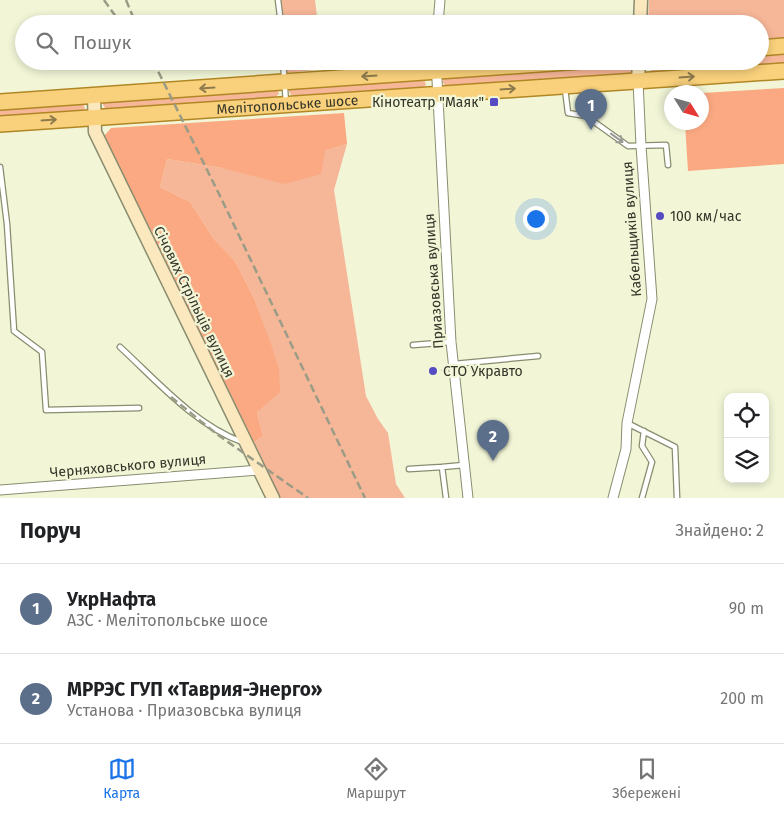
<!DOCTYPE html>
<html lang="uk">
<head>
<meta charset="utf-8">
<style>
  body { margin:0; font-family:"Fira Sans",sans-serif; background:#f2f2f2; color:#202124 }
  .controls { position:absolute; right:15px; bottom:15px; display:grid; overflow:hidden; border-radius:10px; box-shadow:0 2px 8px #0003 }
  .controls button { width:45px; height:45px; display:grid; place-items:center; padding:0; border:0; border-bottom:1px solid #e0e0e0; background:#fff; color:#202124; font:25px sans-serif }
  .compass { position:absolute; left:664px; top:85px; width:45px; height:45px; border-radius:50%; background:#fff; box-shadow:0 2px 8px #0003; rotate:127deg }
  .you { position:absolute; left:535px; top:218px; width:18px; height:18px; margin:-12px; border:4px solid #fff; border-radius:50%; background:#1a73e8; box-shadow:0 0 0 8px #1a73e833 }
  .badge { display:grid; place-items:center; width:32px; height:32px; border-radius:50%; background:#1a73e8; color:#fff; font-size:16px; font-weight:700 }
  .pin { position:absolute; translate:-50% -41px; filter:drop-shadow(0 1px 2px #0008) }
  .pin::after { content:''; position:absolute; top:26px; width:18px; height:15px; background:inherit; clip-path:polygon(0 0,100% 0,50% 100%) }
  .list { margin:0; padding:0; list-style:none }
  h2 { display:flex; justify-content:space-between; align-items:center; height:65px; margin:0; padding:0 20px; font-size:21px }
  h2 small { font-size:16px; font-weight:400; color:#757577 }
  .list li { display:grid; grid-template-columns:32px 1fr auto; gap:15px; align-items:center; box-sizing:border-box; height:90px; padding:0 20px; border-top:1px solid #e0e0e0 }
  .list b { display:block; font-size:19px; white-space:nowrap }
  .list p { margin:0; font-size:16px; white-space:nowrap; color:#757577 }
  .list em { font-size:16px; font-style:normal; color:#757577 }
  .icon { flex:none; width:28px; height:28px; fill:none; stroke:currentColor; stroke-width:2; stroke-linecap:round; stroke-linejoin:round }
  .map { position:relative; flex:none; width:784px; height:498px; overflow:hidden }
  .search { position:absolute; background:#fff; box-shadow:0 2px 8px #0003; left:15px; right:15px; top:15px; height:55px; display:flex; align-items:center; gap:12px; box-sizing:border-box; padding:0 18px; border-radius:28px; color:#757577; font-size:19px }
  .sheet { height:245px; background:#fff }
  nav { display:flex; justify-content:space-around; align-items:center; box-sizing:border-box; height:70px; border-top:1px solid #e0e0e0; background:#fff; font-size:14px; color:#757577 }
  nav a { display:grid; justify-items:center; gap:2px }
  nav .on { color:#1a73e8 }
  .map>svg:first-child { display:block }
  .green { fill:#f6b698 }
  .forest { fill:#faa982 }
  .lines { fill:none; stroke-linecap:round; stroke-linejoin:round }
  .lane-casing { stroke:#898d70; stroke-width:7 }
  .street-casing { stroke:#898d70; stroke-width:11 }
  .secondary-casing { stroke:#898d70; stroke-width:15 }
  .primary-casing { stroke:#b18726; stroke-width:18 }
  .path { stroke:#b5b89f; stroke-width:1; stroke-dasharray:4 4; stroke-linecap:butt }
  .lane { stroke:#fff; stroke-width:4.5 }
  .street { stroke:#fff; stroke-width:9 }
  .secondary { stroke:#fce8be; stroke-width:12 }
  .primary { stroke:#f9d17c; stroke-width:15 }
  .rail { stroke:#9a9c86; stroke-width:2.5; stroke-dasharray:8 4; stroke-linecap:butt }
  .oneway { stroke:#8d7b4e }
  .oneway2 { stroke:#9a9a94 }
  .poi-dot { fill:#554bc3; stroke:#f2f6d7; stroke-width:2 }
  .labels { text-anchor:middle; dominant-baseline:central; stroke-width:4.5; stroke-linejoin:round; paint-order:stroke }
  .poi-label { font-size:14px; fill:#343529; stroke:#f2f6d7; text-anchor:start }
  .street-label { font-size:14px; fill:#343529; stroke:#f2f6d7 }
</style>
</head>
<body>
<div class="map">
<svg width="784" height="498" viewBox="0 0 784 498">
  <rect width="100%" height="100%" fill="#f2f6d7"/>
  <path class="green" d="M 281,0 L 315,0 L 318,24 L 283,24 Z
    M 649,0 L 784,0 L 784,40 L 760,41 L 760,24 L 648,24 Z
    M 784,51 L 784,65 L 651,73 L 651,61 L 760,61 L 760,53 Z
    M 286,61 L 323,61 L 324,69 L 287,73 Z
    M 629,64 L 633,66 L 633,70 L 630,73 L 446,86 L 442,82 L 445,77 Z
    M 424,79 L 426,85 L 422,88 L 293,97 L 289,92 L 290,88 Z
    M 277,89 L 279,94 L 275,97 L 106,109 L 103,105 L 104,101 Z
    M 83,103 L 85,109 L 81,111 L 0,117 L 0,108 Z
    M 347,144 L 334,190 L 366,396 L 378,419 L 388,433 L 396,484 L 405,498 L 278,498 L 250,445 L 263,436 L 257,412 L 279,368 L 254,298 L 235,261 L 214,239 L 190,202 L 160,187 L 167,159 L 222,168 L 325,151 Z"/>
  <path class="forest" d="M 784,88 L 784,164 L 688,171 L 685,123 L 702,122 L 702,93 Z
    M 344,113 L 347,144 L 325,151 L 321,174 L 285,184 L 222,168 L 167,159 L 160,187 L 190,202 L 214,239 L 235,261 L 254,298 L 270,341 L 279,368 L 280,392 L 257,412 L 263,436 L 250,445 L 104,136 L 111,128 Z"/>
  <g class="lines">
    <defs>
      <path id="lane" d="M 278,0 L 281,24
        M 283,61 L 286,103
        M 565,89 L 568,113 L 586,116 L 628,146 L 666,145 L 668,165
        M 0,167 L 7,224 L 14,331 L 42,352 L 46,410 L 139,408
        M 413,345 L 451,342
        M 120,347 C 157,381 194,424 242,442
        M 454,364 L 538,356
        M 627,423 L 675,447 L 677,498
        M 409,469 L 442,467
        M 446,498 L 442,467 L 464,465
        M 642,498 L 652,462 L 642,446 L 644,431"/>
      <path id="street" d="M 438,24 L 440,0
        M 436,61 L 451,342 L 468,498
        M 0,490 L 258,470
        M 613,498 L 626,449 L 627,423 L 652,299 L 641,146 L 638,81"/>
      <path id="secondary" d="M 640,24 L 641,0
        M 638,81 L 639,61
        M 94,96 L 95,132 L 273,498"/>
      <g id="primary">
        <path d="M 760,48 L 784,46"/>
        <path d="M 0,102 L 581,61"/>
        <path id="s1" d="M 0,124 L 784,71"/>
      </g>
    </defs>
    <use href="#lane" class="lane-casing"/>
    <use href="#street" class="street-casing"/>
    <use href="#secondary" class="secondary-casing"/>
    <use href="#primary" class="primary-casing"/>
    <path class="path" d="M 441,371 L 444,366"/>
    <use href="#lane" class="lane"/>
    <use href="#street" class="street"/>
    <use href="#secondary" class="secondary"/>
    <use href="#primary" class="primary"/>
    <path class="rail" d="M 104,0 L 121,24
      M 126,0 L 136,24
      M 153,61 L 221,198 L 365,498
      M 171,397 L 218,435 L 308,498"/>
  </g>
  <defs><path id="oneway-shaft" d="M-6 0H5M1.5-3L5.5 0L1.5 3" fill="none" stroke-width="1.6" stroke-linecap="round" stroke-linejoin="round" transform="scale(1.25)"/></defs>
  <g class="oneway">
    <use href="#oneway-shaft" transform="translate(369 76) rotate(176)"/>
    <use href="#oneway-shaft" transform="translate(687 77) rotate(-4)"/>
    <use href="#oneway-shaft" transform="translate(207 88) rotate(176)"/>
    <use href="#oneway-shaft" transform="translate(508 89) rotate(-4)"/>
    <use href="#oneway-shaft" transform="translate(49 120) rotate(-4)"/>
  </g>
  <use class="oneway2" href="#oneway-shaft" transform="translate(617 138) rotate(36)"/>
  <g class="poi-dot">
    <rect x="489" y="97" width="10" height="10" rx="2.5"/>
    <circle cx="660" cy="216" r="5"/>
    <circle cx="433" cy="371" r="5"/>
  </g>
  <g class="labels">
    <g class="poi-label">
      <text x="484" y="102" text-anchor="end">Кінотеатр "Маяк"</text>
      <text x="670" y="216">100 км/час</text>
      <text x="443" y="371">СТО Укравто</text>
    </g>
    <g class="street-label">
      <text stroke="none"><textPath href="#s1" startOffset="288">Мелітопольське шосе</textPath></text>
      <text transform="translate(632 229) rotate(-94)">Кабельщиків вулиця</text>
      <text transform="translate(434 281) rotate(-94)">Приазовська вулиця</text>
      <text transform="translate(194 302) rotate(64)">Січових Стрільців вулиця</text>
      <text transform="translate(128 466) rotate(-5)">Черняховського вулиця</text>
    </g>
  </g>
</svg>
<div class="controls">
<button><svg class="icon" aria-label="locate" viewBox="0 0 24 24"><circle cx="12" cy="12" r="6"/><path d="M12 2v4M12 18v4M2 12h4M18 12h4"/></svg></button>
<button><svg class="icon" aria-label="layers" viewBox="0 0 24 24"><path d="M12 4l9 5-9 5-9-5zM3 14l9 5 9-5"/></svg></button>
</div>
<svg class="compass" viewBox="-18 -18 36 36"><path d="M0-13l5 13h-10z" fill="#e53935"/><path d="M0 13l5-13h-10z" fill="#757577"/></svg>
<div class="you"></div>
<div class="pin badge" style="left:591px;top:130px;background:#5c6f8a">1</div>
<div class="pin badge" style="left:493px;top:461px;background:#5c6f8a">2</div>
<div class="search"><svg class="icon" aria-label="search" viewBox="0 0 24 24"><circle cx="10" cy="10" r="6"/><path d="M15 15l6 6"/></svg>Пошук</div>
</div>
<section class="sheet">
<h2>Поруч<small>Знайдено: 2</small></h2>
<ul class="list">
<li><span class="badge" style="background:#5c6f8a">1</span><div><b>УкрНафта</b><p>АЗС · Мелітопольське шосе</p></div><em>90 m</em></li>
<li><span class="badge" style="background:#5c6f8a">2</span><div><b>МРРЭС ГУП «Таврия-Энерго»</b><p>Установа · Приазовська вулиця</p></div><em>200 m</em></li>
</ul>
</section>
<nav>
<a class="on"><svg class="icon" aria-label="map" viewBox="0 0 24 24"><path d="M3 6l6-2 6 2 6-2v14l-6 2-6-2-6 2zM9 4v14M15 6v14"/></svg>Карта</a>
<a><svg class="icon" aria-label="directions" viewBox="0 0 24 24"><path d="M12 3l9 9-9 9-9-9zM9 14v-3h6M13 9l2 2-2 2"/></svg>Маршрут</a>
<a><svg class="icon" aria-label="saved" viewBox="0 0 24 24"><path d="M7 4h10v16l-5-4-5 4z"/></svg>Збережені</a>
</nav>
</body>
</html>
